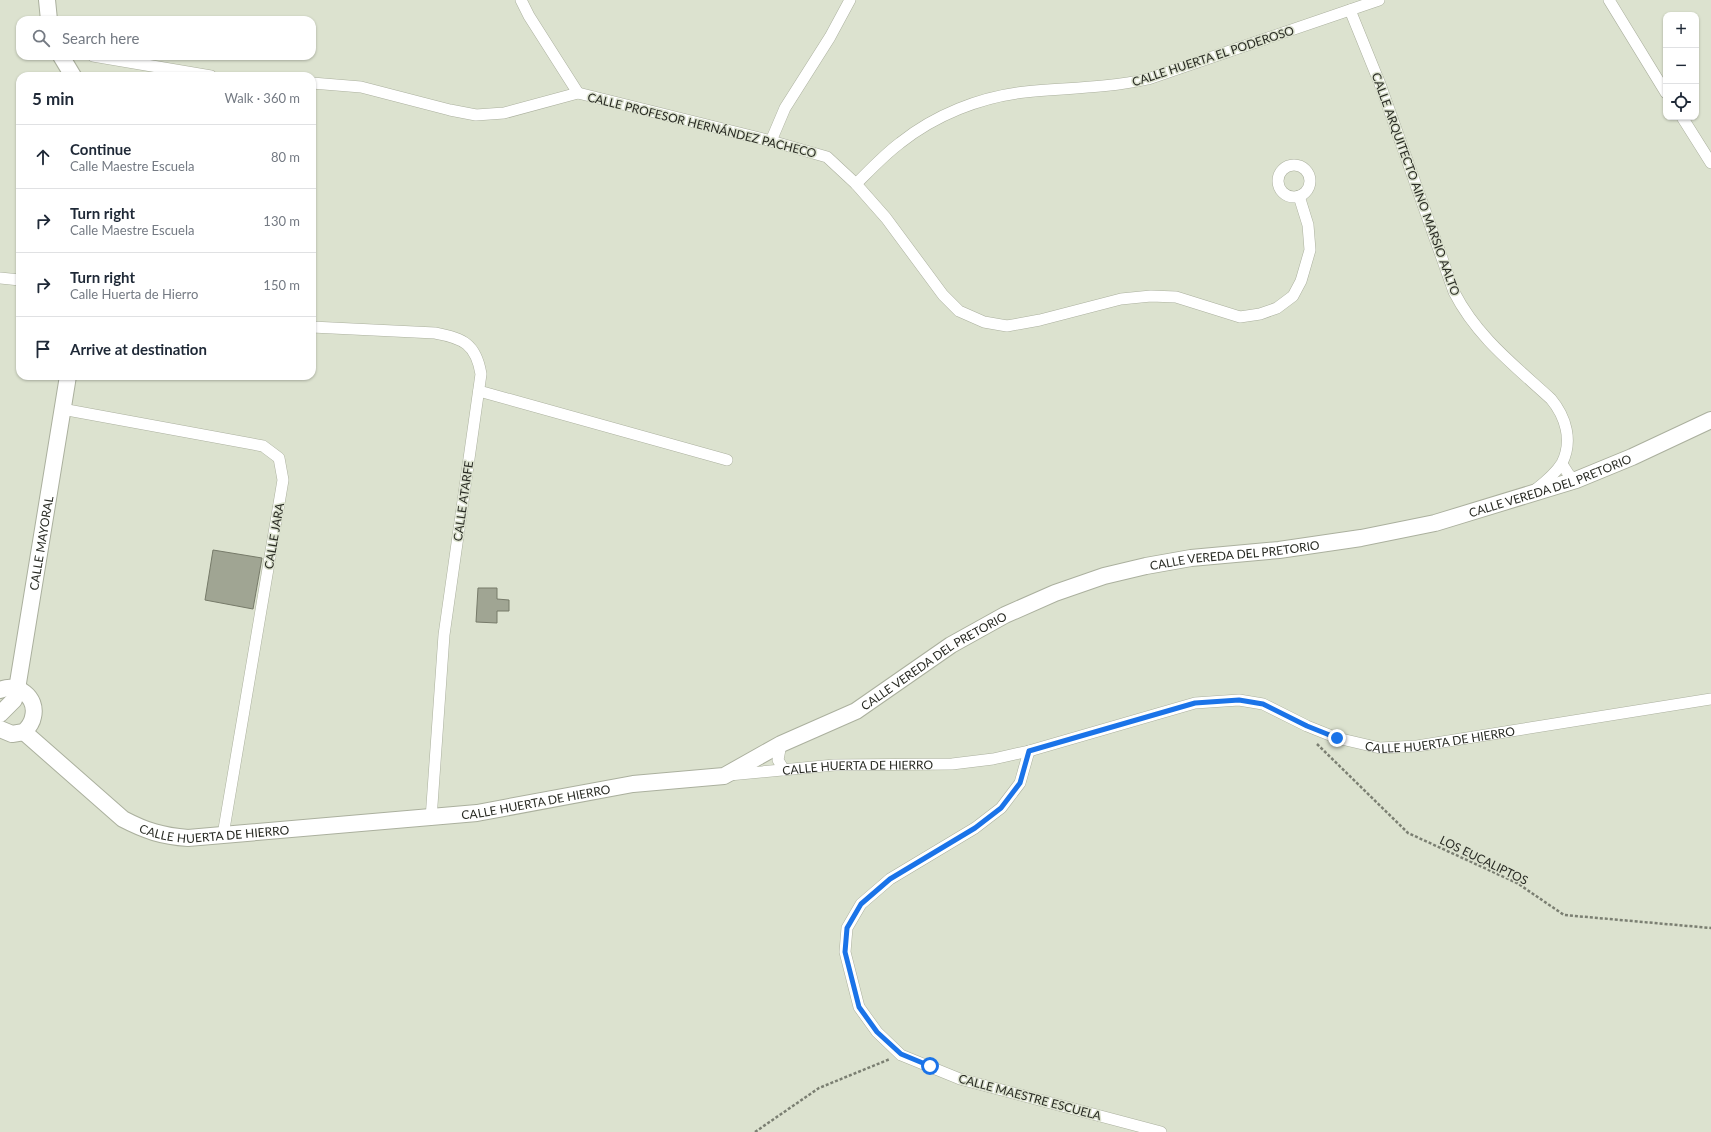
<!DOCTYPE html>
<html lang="en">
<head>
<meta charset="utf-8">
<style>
  body { margin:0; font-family:Lato,sans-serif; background:#f6f6f7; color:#1f2937 }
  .controls { position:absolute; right:12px; top:12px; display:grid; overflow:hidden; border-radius:8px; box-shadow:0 1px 3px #0004 }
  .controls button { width:36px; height:36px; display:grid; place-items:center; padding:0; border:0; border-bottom:1px solid #e0e1e3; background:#fff; color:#1f2937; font:20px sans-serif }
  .stop { position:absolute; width:12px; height:12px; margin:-9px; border:3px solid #1a73e8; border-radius:50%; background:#fff }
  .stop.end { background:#1a73e8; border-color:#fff; box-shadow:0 1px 4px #0008 }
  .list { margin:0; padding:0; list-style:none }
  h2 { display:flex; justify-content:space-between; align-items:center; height:52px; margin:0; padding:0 16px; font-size:17px }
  h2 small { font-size:13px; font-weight:400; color:#747a83 }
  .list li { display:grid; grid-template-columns:26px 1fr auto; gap:12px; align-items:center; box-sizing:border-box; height:64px; padding:0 16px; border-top:1px solid #e0e1e3 }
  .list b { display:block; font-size:15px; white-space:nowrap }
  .list p { margin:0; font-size:13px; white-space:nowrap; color:#747a83 }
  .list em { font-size:13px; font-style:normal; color:#747a83 }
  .icon { flex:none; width:22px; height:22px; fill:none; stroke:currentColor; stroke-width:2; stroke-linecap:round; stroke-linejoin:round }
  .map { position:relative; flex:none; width:1711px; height:1132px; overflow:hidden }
  .search { position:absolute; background:#fff; box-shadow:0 1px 3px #0004; left:16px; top:16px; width:300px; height:44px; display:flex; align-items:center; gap:10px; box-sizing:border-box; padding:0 14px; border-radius:12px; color:#747a83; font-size:15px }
  .panel { position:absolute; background:#fff; box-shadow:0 1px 3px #0004; left:16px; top:72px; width:300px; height:308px; border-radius:12px }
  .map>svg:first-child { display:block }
  .building { fill:#a0a593; stroke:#767a69 }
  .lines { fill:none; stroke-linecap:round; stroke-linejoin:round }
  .street-casing { stroke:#abb09e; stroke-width:12 }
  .secondary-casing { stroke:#abb09e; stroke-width:18 }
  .path { stroke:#7b7f72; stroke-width:2.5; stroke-dasharray:3 2; stroke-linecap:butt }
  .street { stroke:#fff; stroke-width:11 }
  .secondary { stroke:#fff; stroke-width:16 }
  .route { stroke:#1a73e8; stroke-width:5 }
  .labels { text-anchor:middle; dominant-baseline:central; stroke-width:3; stroke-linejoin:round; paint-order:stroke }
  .street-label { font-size:12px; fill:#292b24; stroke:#dce2cf }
</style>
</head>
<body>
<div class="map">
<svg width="1711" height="1132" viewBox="0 0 1711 1132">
  <rect width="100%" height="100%" fill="#dce2cf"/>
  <path class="building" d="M 213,550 L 262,558 L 253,609 L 205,600 Z
    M 478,588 L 497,588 L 497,599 L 509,600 L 509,611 L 497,611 L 497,623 L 476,622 Z"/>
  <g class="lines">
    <defs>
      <g id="street">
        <path d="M 521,0 L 529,16 L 578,93"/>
        <path d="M 1609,0 L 1666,93"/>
        <path d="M 1350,10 L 1380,84 L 1454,292 C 1477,337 1514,365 1551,399 C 1566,417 1573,441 1562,463 C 1556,473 1544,483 1535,490"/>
        <path d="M 93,56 L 211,76"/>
        <path d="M 312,83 L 361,87 L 450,110 L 476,115 L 504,113 L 578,93 L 771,141 L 827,157 L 856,184 L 886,218 L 943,295 L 959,311 L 984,322 L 1007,326 L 1040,320 L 1121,299 L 1151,296 L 1176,297 L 1240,317 L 1260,314 L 1277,308 L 1293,296 L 1301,281 L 1310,250 L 1308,225 L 1299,196"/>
        <path d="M 1682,117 L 1711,163"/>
        <path d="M 771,141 L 785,108 L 830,37 L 850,0"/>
        <circle cx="1294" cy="181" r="16"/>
        <path d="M 856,184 C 870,170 884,155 900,143 C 935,115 980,97 1025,92 C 1066,88 1107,88 1148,79 L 1379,0"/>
        <path d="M 0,278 L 20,280"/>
        <path d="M 312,327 L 435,333 C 463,338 476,344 481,374 L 444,635 L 431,819"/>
        <path d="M 479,391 L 727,460"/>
        <path d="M 62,409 L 263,446 L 279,458 L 283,480 L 223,835"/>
        <path d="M 1562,464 L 1569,475 L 1576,480"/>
        <path d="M 781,744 L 778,760 L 784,770"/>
        <path d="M 1029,751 L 1020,783 L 1001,808 L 975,828 L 890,879 L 861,904 L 847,928 L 845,952 L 859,1007 L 877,1032 L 901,1055 L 960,1079 L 1161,1132"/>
        <path id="s1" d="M 729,775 L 834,765 L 952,764 L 993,759 L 1029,751 L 1195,703 L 1239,700 L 1263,704 L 1307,726 L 1337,738 L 1380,748 L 1417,746 L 1711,699"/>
      </g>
      <g id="secondary">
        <path d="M 47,0 L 49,20"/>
        <path d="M 61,56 L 73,76"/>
        <path d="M 0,690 C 17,682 38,697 33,717 C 32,723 28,728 24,732 L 12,734 L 0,729"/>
        <path id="s2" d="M 0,714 L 14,700 L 17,689 L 68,376"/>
        <path id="s3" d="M 24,732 L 123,819 C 146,831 162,836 188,838 L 477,813 L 633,784 L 724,776 L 781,744 L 856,711 L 951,645 L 1005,615 L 1055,593 L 1104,576 L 1146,566 L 1191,558 L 1279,550 L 1361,538 L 1435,523 L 1576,480 L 1632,457 L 1711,420"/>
      </g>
    </defs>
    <use href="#street" class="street-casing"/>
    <use href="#secondary" class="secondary-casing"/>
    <path class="path" d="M 1317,744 L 1408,833 L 1517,883 L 1564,915 L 1711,928
      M 755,1132 L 819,1088 L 890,1059"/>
    <use href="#street" class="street"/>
    <use href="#secondary" class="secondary"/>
  </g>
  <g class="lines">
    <path class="route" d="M 930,1066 L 901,1054 L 877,1032 L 859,1007 L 845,952 L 847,928 L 861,904 L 890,879 L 975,828 L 1001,808 L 1020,783 L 1029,751 L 1195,703 L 1239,700 L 1263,704 L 1307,726 L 1337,738"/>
  </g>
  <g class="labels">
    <g class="street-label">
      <text transform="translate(1213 56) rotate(-18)">CALLE HUERTA EL PODEROSO</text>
      <text transform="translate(702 125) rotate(14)">CALLE PROFESOR HERNÁNDEZ PACHECO</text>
      <text transform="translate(1416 184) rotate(70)">CALLE ARQUITECTO AINO MARSIO AALTO</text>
      <text stroke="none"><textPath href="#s3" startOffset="1628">CALLE VEREDA DEL PRETORIO</textPath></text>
      <text transform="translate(463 501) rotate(-82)">CALLE ATARFE</text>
      <text transform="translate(274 536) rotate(-80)">CALLE JARA</text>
      <text stroke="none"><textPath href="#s2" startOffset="179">CALLE MAYORAL</textPath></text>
      <text stroke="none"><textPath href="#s3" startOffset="1304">CALLE VEREDA DEL PRETORIO</textPath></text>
      <text stroke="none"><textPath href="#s3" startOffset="980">CALLE VEREDA DEL PRETORIO</textPath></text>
      <text stroke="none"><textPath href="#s1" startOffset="729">CALLE HUERTA DE HIERRO</textPath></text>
      <text stroke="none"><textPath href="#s1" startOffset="129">CALLE HUERTA DE HIERRO</textPath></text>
      <text stroke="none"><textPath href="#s3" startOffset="550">CALLE HUERTA DE HIERRO</textPath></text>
      <text stroke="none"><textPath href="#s3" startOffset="226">CALLE HUERTA DE HIERRO</textPath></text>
      <text transform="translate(1484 860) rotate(26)">LOS EUCALIPTOS</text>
      <text transform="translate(1030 1097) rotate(15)">CALLE MAESTRE ESCUELA</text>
    </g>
  </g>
</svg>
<div class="controls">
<button>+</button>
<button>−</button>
<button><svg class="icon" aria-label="locate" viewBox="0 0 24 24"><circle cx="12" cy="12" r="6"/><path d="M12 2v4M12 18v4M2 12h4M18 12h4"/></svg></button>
</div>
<div class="stop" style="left:930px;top:1066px"></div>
<div class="stop end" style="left:1337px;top:738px"></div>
<div class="search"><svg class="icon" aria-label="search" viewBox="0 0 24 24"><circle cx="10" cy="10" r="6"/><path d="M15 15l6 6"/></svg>Search here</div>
<section class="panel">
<h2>5 min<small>Walk · 360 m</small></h2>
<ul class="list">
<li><svg class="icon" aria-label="ahead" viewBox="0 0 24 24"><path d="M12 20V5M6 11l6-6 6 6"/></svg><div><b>Continue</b><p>Calle Maestre Escuela</p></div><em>80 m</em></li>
<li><svg class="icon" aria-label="right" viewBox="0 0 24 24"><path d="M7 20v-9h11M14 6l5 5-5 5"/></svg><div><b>Turn right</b><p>Calle Maestre Escuela</p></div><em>130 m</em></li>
<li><svg class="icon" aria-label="right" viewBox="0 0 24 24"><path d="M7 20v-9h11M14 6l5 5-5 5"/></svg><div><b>Turn right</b><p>Calle Huerta de Hierro</p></div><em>150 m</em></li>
<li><svg class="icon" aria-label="arrive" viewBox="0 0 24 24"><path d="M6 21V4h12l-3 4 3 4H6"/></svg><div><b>Arrive at destination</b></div></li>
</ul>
</section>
</div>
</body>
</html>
